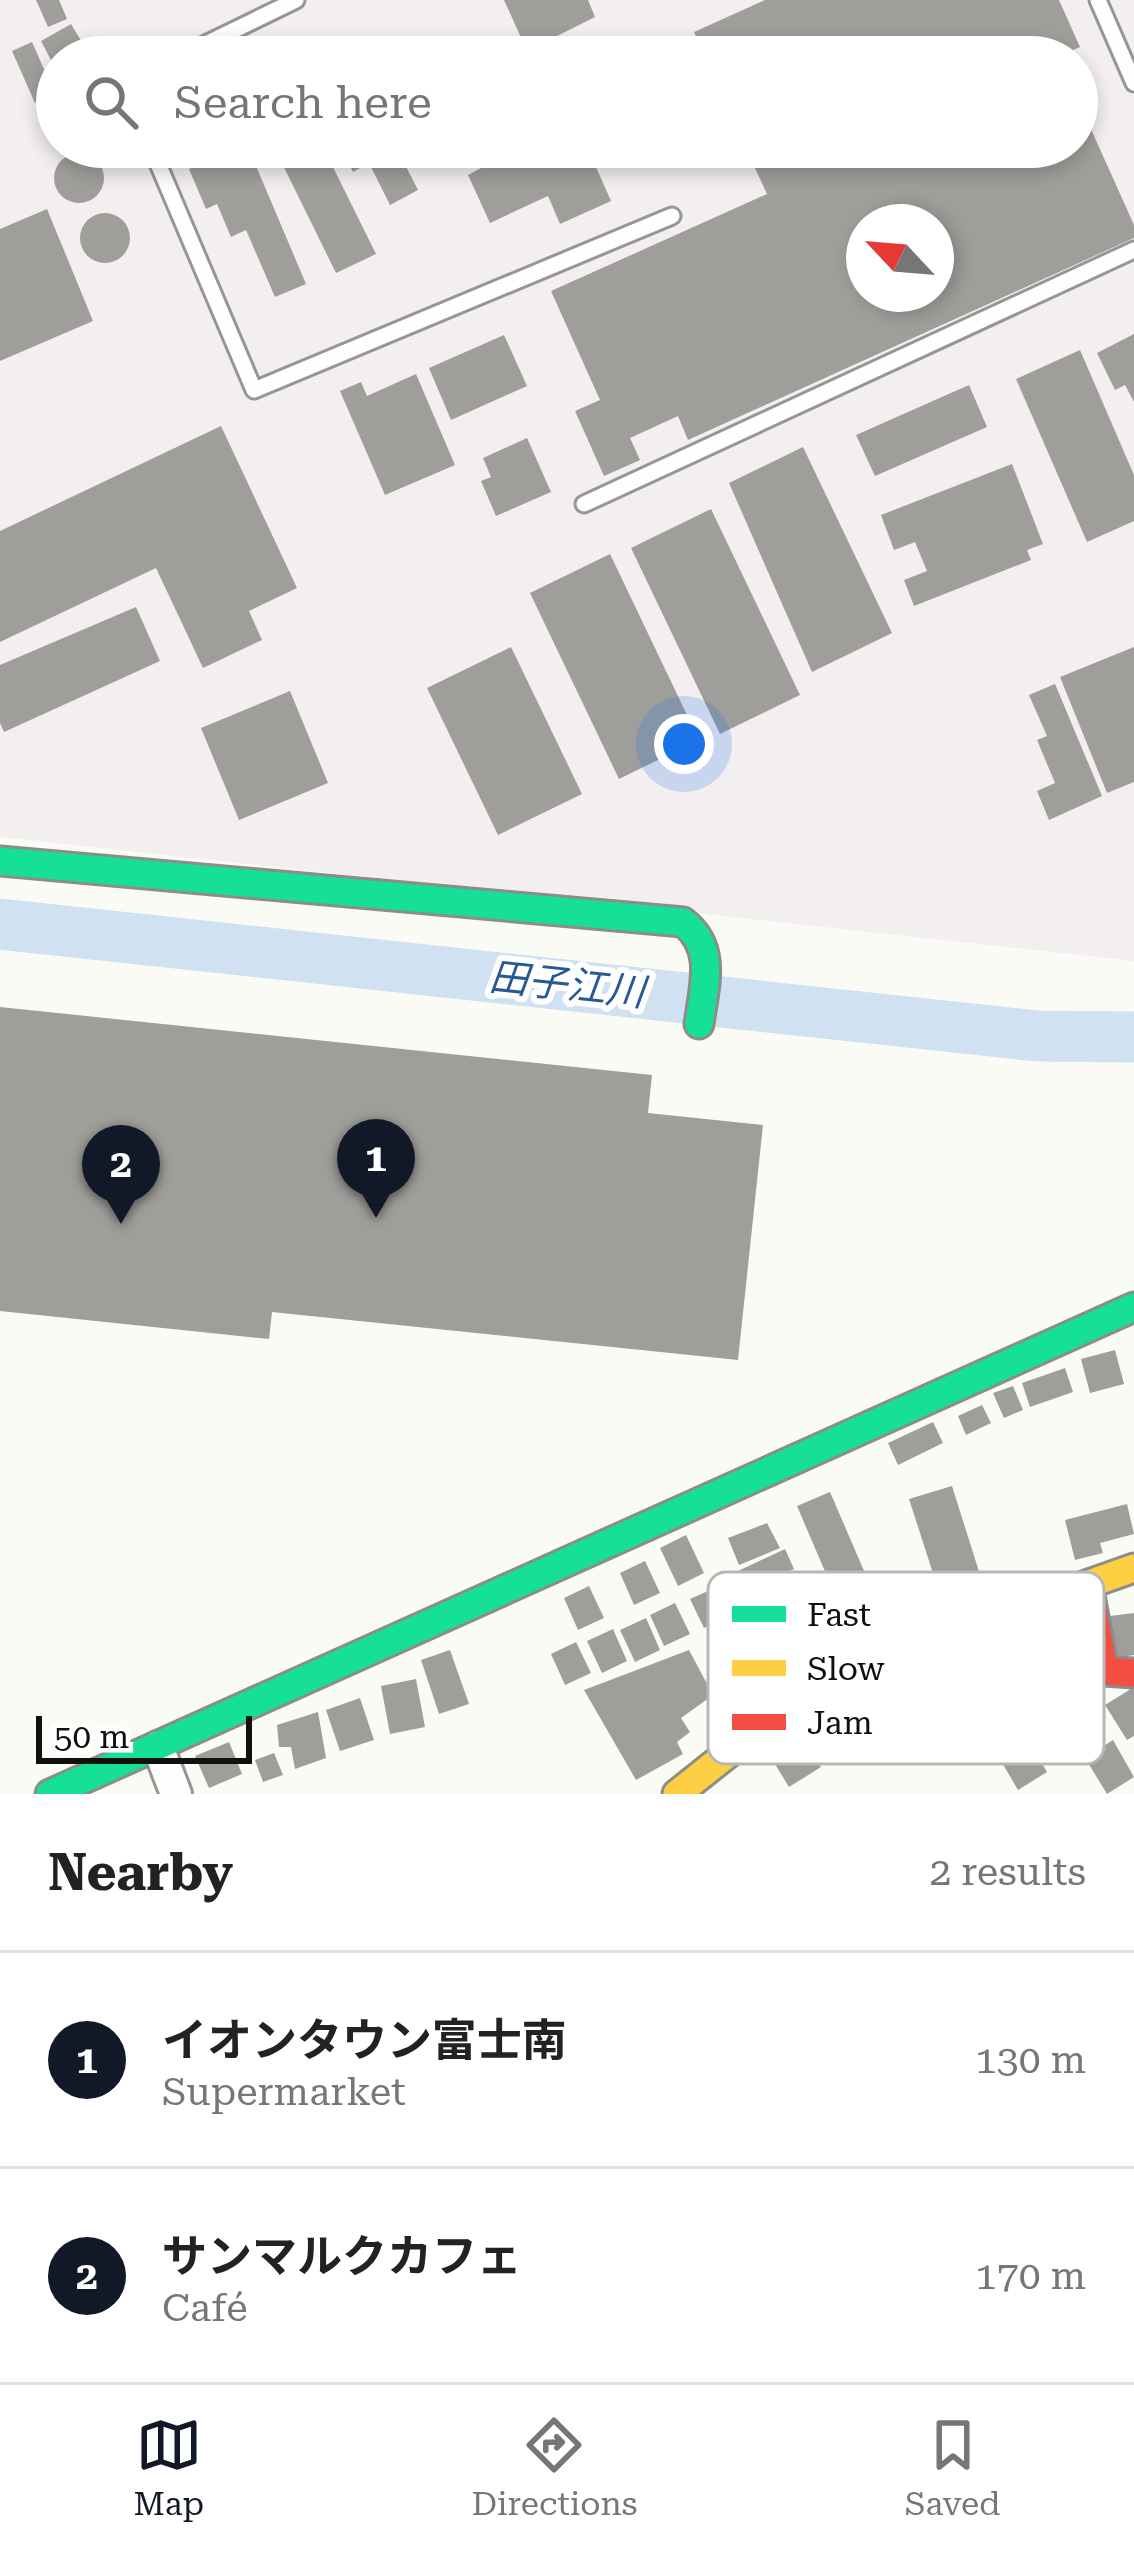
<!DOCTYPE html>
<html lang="en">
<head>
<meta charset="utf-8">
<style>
  body { margin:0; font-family:"Roboto Serif","Noto Sans JP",serif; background:#f6f6f6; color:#222 }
  .compass { position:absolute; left:846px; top:204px; width:108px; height:108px; border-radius:50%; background:#fff; box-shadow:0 6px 18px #0003; rotate:296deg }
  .scale { position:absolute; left:36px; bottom:30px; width:216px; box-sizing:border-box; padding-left:12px; border:6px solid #101010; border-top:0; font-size:33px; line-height:42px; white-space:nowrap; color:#101010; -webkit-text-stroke:9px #fff; paint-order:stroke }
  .you { position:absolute; left:684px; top:744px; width:42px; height:42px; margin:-30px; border:9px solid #fff; border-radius:50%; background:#1a73e8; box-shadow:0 0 0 18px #1a73e833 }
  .badge { display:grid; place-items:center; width:78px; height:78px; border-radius:50%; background:#111827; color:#fff; font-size:39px; font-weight:700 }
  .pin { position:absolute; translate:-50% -99px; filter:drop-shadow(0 3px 6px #0008) }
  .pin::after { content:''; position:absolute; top:63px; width:42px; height:36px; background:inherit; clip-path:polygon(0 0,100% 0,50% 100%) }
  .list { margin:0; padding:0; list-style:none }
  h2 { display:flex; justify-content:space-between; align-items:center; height:156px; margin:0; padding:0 48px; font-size:51px }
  h2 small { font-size:39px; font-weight:400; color:#767676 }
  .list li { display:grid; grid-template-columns:78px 1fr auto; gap:36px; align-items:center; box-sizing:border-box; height:216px; padding:0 48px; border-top:3px solid #e0e0e0 }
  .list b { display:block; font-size:45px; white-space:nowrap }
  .list p { margin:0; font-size:39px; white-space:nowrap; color:#767676 }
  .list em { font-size:39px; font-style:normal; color:#767676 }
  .icon { flex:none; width:66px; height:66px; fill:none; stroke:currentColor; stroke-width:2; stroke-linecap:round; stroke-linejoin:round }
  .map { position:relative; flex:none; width:1134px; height:1794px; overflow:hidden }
  .search { position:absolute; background:#fff; box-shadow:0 6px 18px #0003; left:36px; right:36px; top:36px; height:132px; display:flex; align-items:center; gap:30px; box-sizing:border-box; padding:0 42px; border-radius:66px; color:#767676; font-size:45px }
  .sheet { height:588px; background:#fff }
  nav { display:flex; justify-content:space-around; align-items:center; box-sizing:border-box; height:168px; border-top:3px solid #e0e0e0; background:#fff; font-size:33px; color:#767676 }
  nav a { display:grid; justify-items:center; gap:6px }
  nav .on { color:#111827 }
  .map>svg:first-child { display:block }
  .industrial { fill:#f3eff1; fill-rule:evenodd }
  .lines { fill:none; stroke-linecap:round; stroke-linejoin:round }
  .river { stroke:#d0e2f1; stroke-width:51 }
  .building { fill:#9f9e9b; fill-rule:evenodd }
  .lane-casing { stroke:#969694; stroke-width:21 }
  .street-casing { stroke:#969694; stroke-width:36 }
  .fast-casing { stroke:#8c8c8a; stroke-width:33 }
  .slow-casing { stroke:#8c8c8a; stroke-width:33 }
  .jam-casing { stroke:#8c8c8a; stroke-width:33 }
  .lane { stroke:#fefefe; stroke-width:15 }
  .street { stroke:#fefefe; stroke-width:30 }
  .fast { stroke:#16e098; stroke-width:27 }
  .slow { stroke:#ffcf43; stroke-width:27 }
  .jam { stroke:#f24e42; stroke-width:27 }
  .labels { text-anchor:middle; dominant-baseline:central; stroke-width:12; stroke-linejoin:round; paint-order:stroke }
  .water-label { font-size:39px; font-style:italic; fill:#285992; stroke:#fff }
  .key { fill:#fff; stroke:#b7b7b7; stroke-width:3 }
  .key-label { font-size:33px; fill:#101010 }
</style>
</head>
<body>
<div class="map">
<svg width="1134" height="1794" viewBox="0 0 1134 1794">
  <rect width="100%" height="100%" fill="#fbfbf6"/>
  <path class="industrial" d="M 0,0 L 1134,0 L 1134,961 L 0,837 ZM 57,57 L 1077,57 L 1077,147 L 57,147 ZM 864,222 L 936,222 L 936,294 L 864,294 Z"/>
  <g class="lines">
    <path class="river" d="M 0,924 L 1037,1036 L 1134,1037"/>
  </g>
  <path class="building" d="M 36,0 L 59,0 L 67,19 L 48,27 Z
    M 504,0 L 588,0 L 595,17 L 527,51 Z
    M 765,0 L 1059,0 L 1080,47 L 1057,57 L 705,57 L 694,32 Z
    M 71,24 L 83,44 L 74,49 L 79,57 L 57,57 L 52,62 L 41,41 Z
    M 269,36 L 279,57 L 225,57 Z
    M 32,42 L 55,94 L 35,103 L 12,51 Z
    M 1077,98 L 1134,225 L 1134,238 L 688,440 L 678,416 L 630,438 L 640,460 L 604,476 L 575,411 L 600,400 L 551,291 L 767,194 L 745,147 L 1077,147 ZM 864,222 L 936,222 L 936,294 L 864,294 Z
    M 241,147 L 248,147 L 306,284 L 275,297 L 246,230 L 231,237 L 217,204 L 206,209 L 189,169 Z
    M 274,147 L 323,147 L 376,254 L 336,273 Z
    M 340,147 L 396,147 L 418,190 L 390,205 L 369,163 L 353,172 Z
    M 476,147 L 615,147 L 592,158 L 611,201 L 560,224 L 548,196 L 490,223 L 468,175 L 485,166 Z
    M54 178a25 25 0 1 1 50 0a25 25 0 1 1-50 0Z
    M 47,209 L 93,321 L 0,361 L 0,229 Z
    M80 238a25 25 0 1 1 50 0a25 25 0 1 1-50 0Z
    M 1134,334 L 1134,402 L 1125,385 L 1115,390 L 1097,353 Z
    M 504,335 L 527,386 L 451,420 L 429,368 Z
    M 1080,350 L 1134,475 L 1134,521 L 1087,542 L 1016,379 Z
    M 416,374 L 455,465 L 385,495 L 340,391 L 361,382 L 367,396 Z
    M 969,385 L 987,427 L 875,476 L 856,435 Z
    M 221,426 L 297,588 L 249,611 L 262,640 L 203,668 L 156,568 L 0,642 L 0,531 Z
    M 527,438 L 551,492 L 496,516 L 481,481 L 491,477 L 483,458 Z
    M 803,447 L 892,633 L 812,672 L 729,483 Z
    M 1012,464 L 1043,544 L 1027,550 L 1031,560 L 914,606 L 904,580 L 927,571 L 915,542 L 894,550 L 881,515 Z
    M 711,509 L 800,695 L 720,734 L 631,548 Z
    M 610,554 L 699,740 L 619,779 L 530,593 Z
    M 136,607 L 160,661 L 4,732 L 0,723 L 0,665 Z
    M 511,647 L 582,794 L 498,835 L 427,688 Z
    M 1134,647 L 1134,782 L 1107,793 L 1060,677 Z
    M 1055,684 L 1102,796 L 1049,820 L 1037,791 L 1055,783 L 1037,740 L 1047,736 L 1029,695 Z
    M 290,691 L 328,783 L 239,820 L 201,728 Z
    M 0,1007 L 652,1075 L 648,1113 L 763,1125 L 738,1360 L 272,1312 L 269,1339 L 0,1311 Z
    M 1115,1350 L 1124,1384 L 1090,1393 L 1081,1359 Z
    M 1065,1368 L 1073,1392 L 1030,1407 L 1022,1383 Z
    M 1013,1386 L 1023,1410 L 1004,1418 L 993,1393 Z
    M 982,1405 L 991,1423 L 966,1435 L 958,1416 Z
    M 933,1422 L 943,1443 L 898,1465 L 888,1443 Z
    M 952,1486 L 982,1581 L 940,1595 L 909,1499 Z
    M 830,1492 L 887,1624 L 854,1639 L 797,1506 Z
    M 1127,1504 L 1134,1534 L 1100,1543 L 1103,1553 L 1075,1560 L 1065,1520 Z
    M 767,1523 L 780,1548 L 739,1565 L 728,1538 Z
    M 686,1535 L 704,1573 L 678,1586 L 660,1548 Z
    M 785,1549 L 794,1569 L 778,1576 L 787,1595 L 809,1586 L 813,1595 L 760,1619 L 738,1571 Z
    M 645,1561 L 660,1593 L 634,1605 L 620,1573 Z
    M 728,1582 L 741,1611 L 704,1628 L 690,1599 Z
    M 589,1586 L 604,1618 L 578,1630 L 564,1598 Z
    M 675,1603 L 690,1634 L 664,1646 L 650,1615 Z
    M 1134,1613 L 1134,1655 L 1116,1658 L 1110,1616 Z
    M 646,1618 L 660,1650 L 635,1662 L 620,1630 Z
    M 613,1629 L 627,1661 L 602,1673 L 587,1641 Z
    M 576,1642 L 591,1673 L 565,1685 L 551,1654 Z
    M 450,1650 L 469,1704 L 439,1714 L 421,1660 Z
    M 689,1650 L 713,1695 L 681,1718 L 690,1732 L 677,1742 L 683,1754 L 636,1780 L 584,1690 Z
    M 416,1679 L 425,1727 L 390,1734 L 381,1686 Z
    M 1084,1682 L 1106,1718 L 1077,1736 L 1055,1700 Z
    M 1134,1687 L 1134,1736 L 1127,1740 L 1105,1705 Z
    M 360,1698 L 374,1740 L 340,1751 L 326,1710 Z
    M 318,1712 L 326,1758 L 295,1769 L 291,1747 L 279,1747 L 277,1725 Z
    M 803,1735 L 821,1767 L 789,1787 L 770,1756 Z
    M 1026,1736 L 1047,1772 L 1018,1790 L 997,1754 Z
    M 1113,1740 L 1134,1777 L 1107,1794 L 1085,1758 Z
    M 229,1742 L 242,1774 L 209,1788 L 195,1756 Z
    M 274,1753 L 283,1775 L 263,1782 L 255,1760 Z"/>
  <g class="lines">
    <defs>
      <path id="lane" d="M 1098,0 L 1134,83
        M 179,57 L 296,0
        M 151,147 L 254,390 L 672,216
        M 584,504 L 1134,250"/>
      <path id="street" d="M 158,1747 L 176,1794"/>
      <path id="fast" d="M 0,861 L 683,922 C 717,948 704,987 699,1024
        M 50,1794 L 1134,1307"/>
      <path id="slow" d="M 677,1794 L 741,1743 L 819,1689 L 902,1650 L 1134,1568"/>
      <path id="jam" d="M 1088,1585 L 1104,1671 L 1134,1673"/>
    </defs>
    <use href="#lane" class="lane-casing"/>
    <use href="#street" class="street-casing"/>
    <use href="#fast" class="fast-casing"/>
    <use href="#slow" class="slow-casing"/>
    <use href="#jam" class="jam-casing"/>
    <use href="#lane" class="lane"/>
    <use href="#street" class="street"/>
    <use href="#fast" class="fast"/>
    <use href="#slow" class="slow"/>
    <use href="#jam" class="jam"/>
  </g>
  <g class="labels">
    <g class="water-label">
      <text transform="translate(567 985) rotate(6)">田子江川</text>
    </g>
  </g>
  <rect x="708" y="1572" width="396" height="192" rx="18" class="key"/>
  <rect x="732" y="1606" width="54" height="16" fill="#16e098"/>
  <rect x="732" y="1660" width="54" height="16" fill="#ffcf43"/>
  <rect x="732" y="1714" width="54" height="16" fill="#f24e42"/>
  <g class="key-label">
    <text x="807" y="1626">Fast</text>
    <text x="807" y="1680">Slow</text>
    <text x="807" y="1734">Jam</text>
  </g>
</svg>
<svg class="compass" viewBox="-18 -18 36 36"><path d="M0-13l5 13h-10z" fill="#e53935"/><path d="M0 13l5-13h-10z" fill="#767676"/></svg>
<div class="scale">50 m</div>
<div class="you"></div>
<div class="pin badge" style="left:376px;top:1218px">1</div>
<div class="pin badge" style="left:121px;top:1224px">2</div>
<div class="search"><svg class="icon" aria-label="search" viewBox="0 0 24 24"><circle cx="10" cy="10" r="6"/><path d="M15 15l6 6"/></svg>Search here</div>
</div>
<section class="sheet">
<h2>Nearby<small>2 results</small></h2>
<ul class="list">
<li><span class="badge">1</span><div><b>イオンタウン富士南</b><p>Supermarket</p></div><em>130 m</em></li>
<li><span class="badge">2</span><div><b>サンマルクカフェ</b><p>Café</p></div><em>170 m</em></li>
</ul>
</section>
<nav>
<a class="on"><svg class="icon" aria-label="map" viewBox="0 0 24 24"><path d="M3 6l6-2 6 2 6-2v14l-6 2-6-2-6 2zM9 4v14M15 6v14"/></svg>Map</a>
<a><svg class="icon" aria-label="directions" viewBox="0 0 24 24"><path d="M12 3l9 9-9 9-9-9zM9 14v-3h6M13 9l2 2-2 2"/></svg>Directions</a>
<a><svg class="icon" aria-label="saved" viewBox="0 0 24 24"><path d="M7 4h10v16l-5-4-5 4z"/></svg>Saved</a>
</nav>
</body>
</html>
